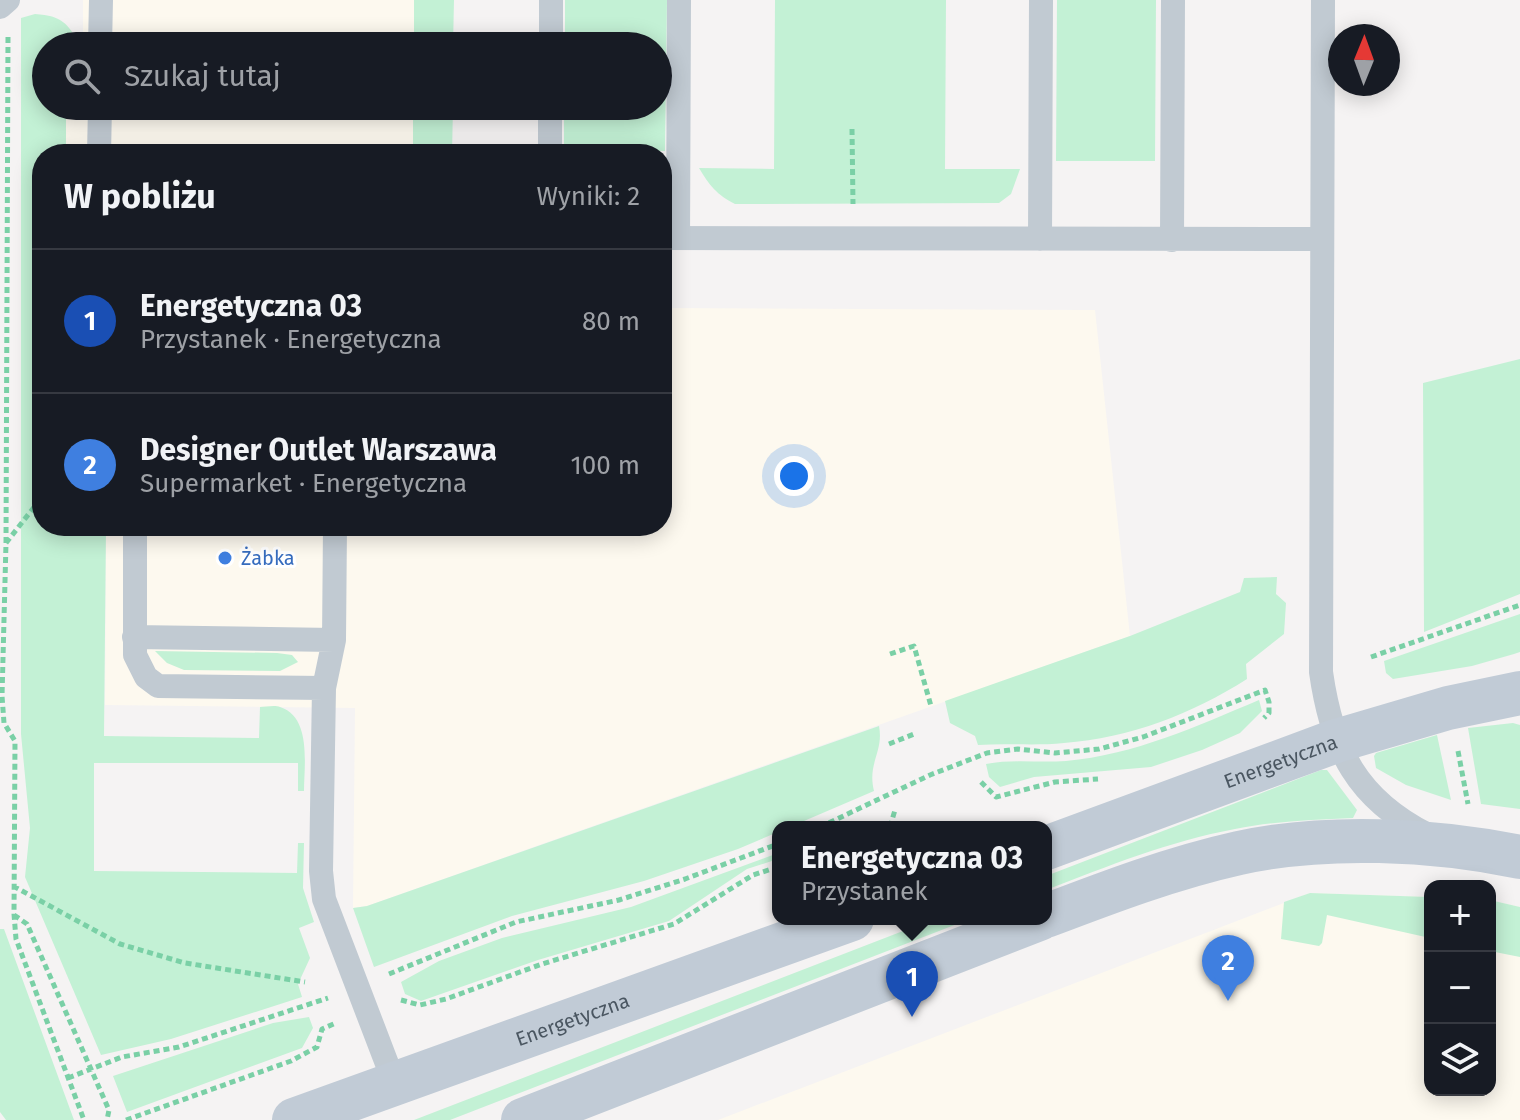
<!DOCTYPE html>
<html lang="pl">
<head>
<meta charset="utf-8">
<style>
  body { margin:0; font-family:"Fira Sans",sans-serif; background:#20242c; color:#f1f3f6 }
  .controls { position:absolute; right:24px; bottom:24px; display:grid; overflow:hidden; border-radius:16px; box-shadow:0 4px 20px #0003 }
  .controls button { width:72px; height:72px; display:grid; place-items:center; padding:0; border:0; border-bottom:2px solid #363941; background:#171b24; color:#f1f3f6; font:40px sans-serif }
  .compass { position:absolute; left:1328px; top:24px; width:72px; height:72px; border-radius:50%; background:#171b24; box-shadow:0 4px 20px #0003; rotate:1deg }
  .you { position:absolute; left:794px; top:476px; width:28px; height:28px; margin:-20px; border:6px solid #fff; border-radius:50%; background:#1a73e8; box-shadow:0 0 0 12px #1a73e833 }
  .badge { display:grid; place-items:center; width:52px; height:52px; border-radius:50%; background:#1a73e8; color:#fff; font-size:26px; font-weight:700 }
  .pin { position:absolute; translate:-50% -66px; filter:drop-shadow(0 2px 4px #0008) }
  .pin::after { content:''; position:absolute; top:42px; width:28px; height:24px; background:inherit; clip-path:polygon(0 0,100% 0,50% 100%) }
  .popup { position:absolute; left:772px; top:821px; width:280px; height:104px; box-sizing:border-box; display:grid; place-content:center; border-radius:16px; background:#171b24; filter:drop-shadow(0 2px 6px #0005); font-size:26px; white-space:nowrap; color:#9ea1a6 }
  .popup b { font-size:30px; color:#f1f3f6 }
  .popup::after { content:''; position:absolute; left:50%; top:100%; margin-left:-16px; border:16px solid transparent; border-top-color:#171b24 }
  .list { margin:0; padding:0; list-style:none }
  h2 { display:flex; justify-content:space-between; align-items:center; height:104px; margin:0; padding:0 32px; font-size:34px }
  h2 small { font-size:26px; font-weight:400; color:#9ea1a6 }
  .list li { display:grid; grid-template-columns:52px 1fr auto; gap:24px; align-items:center; box-sizing:border-box; height:144px; padding:0 32px; border-top:2px solid #363941 }
  .list b { display:block; font-size:30px; white-space:nowrap }
  .list p { margin:0; font-size:26px; white-space:nowrap; color:#9ea1a6 }
  .list em { font-size:26px; font-style:normal; color:#9ea1a6 }
  .icon { flex:none; width:44px; height:44px; fill:none; stroke:currentColor; stroke-width:2; stroke-linecap:round; stroke-linejoin:round }
  .map { position:relative; flex:none; width:1520px; height:1120px; overflow:hidden }
  .search { position:absolute; background:#171b24; box-shadow:0 4px 20px #0003; left:32px; top:32px; width:640px; height:88px; display:flex; align-items:center; gap:20px; box-sizing:border-box; padding:0 28px; border-radius:44px; color:#9ea1a6; font-size:30px }
  .panel { position:absolute; background:#171b24; box-shadow:0 4px 20px #0003; left:32px; top:144px; width:640px; height:392px; border-radius:32px }
  .map>svg:first-child { display:block }
  .commercial { fill:#fdf9ef }
  .green { fill:#c3f1d5 }
  .lines { fill:none; stroke-linecap:round; stroke-linejoin:round }
  .path { stroke:#7ad0a6; stroke-width:5; stroke-dasharray:6 4; stroke-linecap:butt }
  .lane { stroke:#c1cad2; stroke-width:24 }
  .secondary { stroke:#c1cbd6; stroke-width:44 }
  .shop-dot { fill:#3f7fe0; stroke:#fff; stroke-width:3 }
  .labels { text-anchor:middle; dominant-baseline:central; stroke-width:6; stroke-linejoin:round; paint-order:stroke }
  .shop-label { font-size:20px; fill:#366cbe; stroke:#fff; text-anchor:start }
  .street-label { font-size:20px; fill:#4a5661; stroke:#fff }
</style>
</head>
<body>
<div class="map">
<svg width="1520" height="1120" viewBox="0 0 1520 1120">
  <rect width="100%" height="100%" fill="#f5f3f3"/>
  <path class="commercial" d="M 83,0 L 414,0 L 414,46 L 83,46 Z
    M 66,106 L 413,106 L 413,154 L 66,154 Z
    M 662,308 L 1095,310 L 1130,636 L 367,906 L 353,908 L 355,708 L 105,705 L 106,526 L 662,526 Z
    M 1310,893 L 1430,897 L 1430,1090 L 1490,1090 L 1490,900 L 1520,907 L 1520,1120 L 718,1120 Z"/>
  <path class="green" d="M 414,0 L 454,0 L 453,46 L 414,46 Z
    M 565,0 L 667,0 L 665,151 L 564,150 L 564,106 L 658,106 L 658,46 L 565,46 Z
    M 775,0 L 946,0 L 945,169 L 1020,169 L 1011,194 L 999,203 L 735,204 C 717,195 709,185 699,168 L 774,169 Z
    M 1057,0 L 1156,0 L 1155,161 L 1056,161 Z
    M 35,14 C 63,16 67,23 81,46 L 46,46 L 46,106 L 66,106 L 66,154 L 42,154 L 42,526 L 106,526 L 104,736 L 259,738 L 260,707 C 265,707 275,705 280,707 C 312,717 304,766 304,791 L 298,791 L 298,763 L 94,763 L 94,871 L 297,873 L 298,843 L 304,843 L 303,888 L 314,922 L 299,928 L 310,958 L 298,984 L 302,997 L 171,1039 L 101,1055 L 25,877 L 30,828 L 21,734 L 21,18 Z
    M 413,106 L 453,106 L 452,154 L 413,154 Z
    M 1520,359 L 1520,594 L 1424,632 L 1423,383 Z
    M 1277,577 L 1276,594 L 1286,603 L 1284,634 L 1246,664 L 1247,679 C 1192,714 1130,738 1064,743 C 1036,746 1007,743 978,745 L 975,736 L 950,723 L 945,701 L 1130,636 L 1240,592 L 1244,578 Z
    M 1520,614 L 1520,652 L 1514,654 L 1472,666 L 1393,679 L 1386,673 L 1384,661 Z
    M 155,651 L 277,653 L 292,655 L 298,662 L 280,671 L 184,670 L 167,663 Z
    M 1259,700 L 1262,711 L 1240,733 L 1202,750 L 1151,767 L 1034,777 L 1000,787 L 989,777 L 986,764 C 1013,759 1038,763 1066,761 C 1134,755 1197,726 1259,700 Z
    M 1513,723 L 1520,725 L 1520,809 L 1481,804 L 1468,728 Z
    M 879,726 C 884,752 867,763 874,791 L 790,827 L 778,827 L 778,832 L 738,849 L 644,881 L 512,916 L 374,967 L 353,908 L 367,906 Z
    M 1437,735 L 1451,800 L 1406,785 L 1376,768 L 1374,756 L 1376,753 Z
    M 1321,770 L 1327,770 L 1357,810 L 1353,818 C 1313,820 1274,821 1235,829 C 1170,841 1108,866 1046,890 L 1046,876 Z
    M 778,853 L 778,859 L 747,869 L 669,921 L 538,960 L 421,1001 L 405,994 L 401,982 L 439,961 L 502,938 L 631,907 Z
    M 1310,893 L 1430,897 L 1430,938 L 1327,915 L 1322,943 L 1319,946 L 1281,939 L 1284,902 Z
    M 1490,900 L 1520,907 L 1520,957 L 1490,951 Z
    M 934,919 L 970,919 L 450,1120 L 414,1120 Z
    M 0,929 L 4,929 L 74,1120 L 6,1120 L 0,1112 Z
    M 309,1017 L 313,1028 L 302,1048 L 127,1112 L 113,1076 L 273,1023 Z"/>
  <g class="lines">
    <path class="path" d="M 8,37 L 6,543 L 2,696 L 4,723 L 15,741 L 14,914 L 16,939 L 84,1120
      M 852,129 L 853,204
      M 6,543 L 42,497
      M 890,654 L 914,646 L 931,706
      M 1371,657 L 1520,605
      M 889,744 L 914,734
      M 1458,751 L 1468,804
      M 981,782 L 996,797 L 1055,782 L 1098,779
      M 820,827 L 930,775 L 987,753 L 1018,749 L 1055,753 L 1099,749 L 1143,737 L 1265,690 L 1269,702 L 1269,713 L 1264,718
      M 890,827 L 895,810
      M 13,886 L 120,944 L 185,963 L 305,982
      M 14,915 L 27,924 L 109,1110 L 107,1120
      M 389,974 L 516,922 L 619,900 L 685,879 L 778,844
      M 401,1000 L 420,1005 L 446,999 L 542,964 L 674,924 L 753,875 L 778,867
      M 68,1078 L 122,1057 L 179,1047 L 328,998
      M 126,1120 L 291,1061 L 317,1047 L 322,1029 L 336,1023"/>
    <path class="lane" d="M 1323,0 L 1321,672 C 1332,750 1357,799 1428,835
      M 0,7 L 8,0
      M 100,46 L 101,0
      M 551,46 L 551,0
      M 99,154 L 100,106
      M 550,154 L 550,106
      M 662,238 L 1322,239
      M 678,238 L 679,0
      M 1040,239 L 1041,0
      M 1172,240 L 1173,0
      M 135,526 L 135,655 L 146,677 L 158,686 L 324,688
      M 335,526 L 334,640 L 324,688 L 321,871 L 324,899 L 394,1082
      M 134,637 L 334,640"/>
    <g class="secondary">
      <path id="s1" d="M 1046,848 L 1336,741 L 1448,708 L 1520,693"/>
      <path d="M 1046,916 C 1109,892 1172,868 1239,853 C 1326,834 1433,839 1520,857"/>
      <path id="s2" d="M 294,1120 L 852,919"/>
      <path d="M 523,1120 L 1039,919"/>
    </g>
  </g>
  <circle class="shop-dot" cx="225" cy="558" r="8"/>
  <g class="labels">
    <g class="shop-label">
      <text x="241" y="558">Żabka</text>
    </g>
    <g class="street-label">
      <text stroke="none"><textPath href="#s1" startOffset="250">Energetyczna</textPath></text>
      <text stroke="none"><textPath href="#s2" startOffset="296">Energetyczna</textPath></text>
    </g>
  </g>
</svg>
<div class="controls">
<button>+</button>
<button>−</button>
<button><svg class="icon" aria-label="layers" viewBox="0 0 24 24"><path d="M12 4l9 5-9 5-9-5zM3 14l9 5 9-5"/></svg></button>
</div>
<svg class="compass" viewBox="-18 -18 36 36"><path d="M0-13l5 13h-10z" fill="#e53935"/><path d="M0 13l5-13h-10z" fill="#9ea1a6"/></svg>
<div class="you"></div>
<div class="pin badge" style="left:912px;top:1017px;background:#1a4fb4">1</div>
<div class="popup"><b>Energetyczna 03</b>Przystanek</div>
<div class="pin badge" style="left:1228px;top:1001px;background:#3f7fe0">2</div>
<div class="search"><svg class="icon" aria-label="search" viewBox="0 0 24 24"><circle cx="10" cy="10" r="6"/><path d="M15 15l6 6"/></svg>Szukaj tutaj</div>
<section class="panel">
<h2>W pobliżu<small>Wyniki: 2</small></h2>
<ul class="list">
<li><span class="badge" style="background:#1a4fb4">1</span><div><b>Energetyczna 03</b><p>Przystanek · Energetyczna</p></div><em>80 m</em></li>
<li><span class="badge" style="background:#3f7fe0">2</span><div><b>Designer Outlet Warszawa</b><p>Supermarket · Energetyczna</p></div><em>100 m</em></li>
</ul>
</section>
</div>
</body>
</html>
